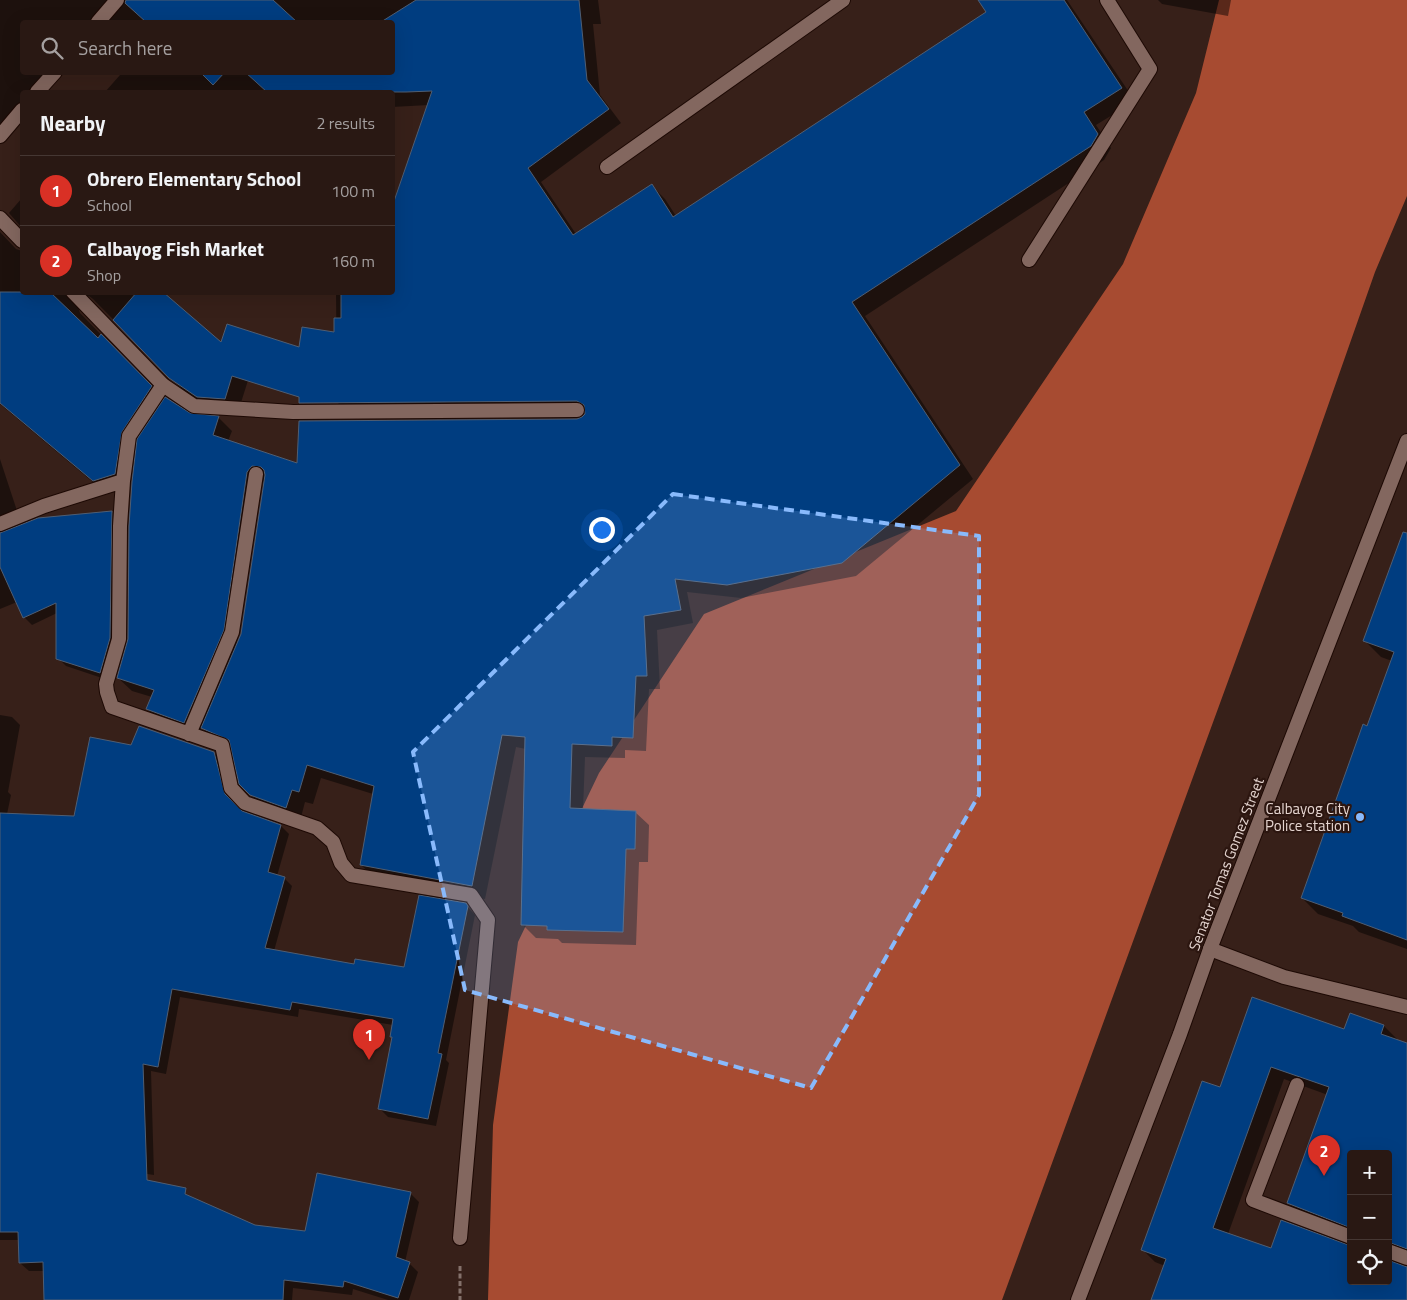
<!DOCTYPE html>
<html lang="en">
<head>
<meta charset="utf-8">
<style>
  body { margin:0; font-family:"Titillium Web",sans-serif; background:#31211c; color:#f1f3f6 }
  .controls { position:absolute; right:15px; bottom:15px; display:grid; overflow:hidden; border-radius:5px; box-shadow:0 5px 20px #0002 }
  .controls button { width:45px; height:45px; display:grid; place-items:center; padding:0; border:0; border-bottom:1px solid #453733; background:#291813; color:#f1f3f6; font:25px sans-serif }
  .you { position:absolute; left:601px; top:529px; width:18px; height:18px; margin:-12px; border:4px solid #fff; border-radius:50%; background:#1a73e8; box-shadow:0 0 0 8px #1a73e833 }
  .badge { display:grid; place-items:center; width:32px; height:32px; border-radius:50%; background:#d93025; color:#fff; font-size:16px; font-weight:700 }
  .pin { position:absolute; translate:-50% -41px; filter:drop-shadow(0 1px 2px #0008) }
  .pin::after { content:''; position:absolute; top:26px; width:18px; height:15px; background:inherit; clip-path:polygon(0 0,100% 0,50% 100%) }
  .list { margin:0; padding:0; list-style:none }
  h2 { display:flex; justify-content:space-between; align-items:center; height:65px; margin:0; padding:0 20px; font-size:21px }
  h2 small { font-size:16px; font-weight:400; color:#a5a0a0 }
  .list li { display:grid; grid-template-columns:32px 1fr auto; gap:15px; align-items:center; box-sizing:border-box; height:70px; padding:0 20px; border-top:1px solid #453733 }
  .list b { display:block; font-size:19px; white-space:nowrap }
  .list p { margin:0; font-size:16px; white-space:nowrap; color:#a5a0a0 }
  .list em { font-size:16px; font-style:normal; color:#a5a0a0 }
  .icon { flex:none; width:28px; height:28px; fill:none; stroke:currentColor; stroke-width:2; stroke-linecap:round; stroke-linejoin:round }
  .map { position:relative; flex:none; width:1407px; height:1300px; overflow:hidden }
  .search { position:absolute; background:#291813; box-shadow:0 5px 20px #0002; left:20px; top:20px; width:375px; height:55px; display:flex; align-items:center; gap:12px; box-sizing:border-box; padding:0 18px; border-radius:5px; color:#a5a0a0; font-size:19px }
  .panel { position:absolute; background:#291813; box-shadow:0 5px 20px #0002; left:20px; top:90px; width:375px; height:205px; border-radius:5px }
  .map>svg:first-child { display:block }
  .water { fill:#a74b31 }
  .shadow { fill:#0007; fill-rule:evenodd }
  .building { fill:#003d80; stroke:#4f5e73 }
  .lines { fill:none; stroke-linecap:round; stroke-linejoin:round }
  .service-casing { stroke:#1d0904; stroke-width:16 }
  .minor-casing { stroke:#1d0904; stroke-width:16 }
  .tertiary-casing { stroke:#1d0904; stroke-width:16 }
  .secondary-casing { stroke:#1d0904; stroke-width:16 }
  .path { stroke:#84716b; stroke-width:3; stroke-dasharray:5 2.5; stroke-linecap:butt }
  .service { stroke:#83675f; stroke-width:14 }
  .minor { stroke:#83675f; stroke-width:14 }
  .tertiary { stroke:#83675f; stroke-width:14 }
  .secondary { stroke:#83675f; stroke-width:14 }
  .marked { fill:#89bafc; fill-opacity:0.2; stroke:#89bafc; stroke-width:4; stroke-dasharray:10 6; stroke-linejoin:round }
  .poi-dot { fill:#89bafc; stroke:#2c1610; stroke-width:2 }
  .labels { text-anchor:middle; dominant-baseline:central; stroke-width:4.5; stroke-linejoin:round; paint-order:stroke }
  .poi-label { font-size:15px; fill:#e5d5d0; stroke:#2c1610; text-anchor:end }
  .street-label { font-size:15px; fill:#e5d5d0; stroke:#2c1610 }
</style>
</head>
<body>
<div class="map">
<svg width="1407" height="1300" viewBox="0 0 1407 1300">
  <rect width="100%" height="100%" fill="#372019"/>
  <path class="water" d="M 1219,0 L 1407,0 L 1407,196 L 1375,272 L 1311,454 L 1002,1300 L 488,1300 L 493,1125 L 518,942 L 599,773 L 704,614 L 956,511 L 1123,264 L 1196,93 Z"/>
  <path class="shadow" d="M 0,0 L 598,0 L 601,24 L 593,24 L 600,95 L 621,123 L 541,182 L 576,234 L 652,186 L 665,199 L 676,216 L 988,12 L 980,0 L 1067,0 L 1135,101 L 1096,125 L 1111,148 L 1104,160 L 865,316 L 973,479 L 856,576 L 741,598 L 687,592 L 693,623 L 657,630 L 660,689 L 649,689 L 646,751 L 625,750 L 625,758 L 585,757 L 583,810 L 635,812 L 649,825 L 648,862 L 639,862 L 636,945 L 562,943 L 558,939 L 536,938 L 523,925 L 526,749 L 516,747 L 485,899 L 375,878 L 361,865 L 373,794 L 321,778 L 313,804 L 305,802 L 300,821 L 265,809 L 251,795 L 232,748 L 216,742 L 201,727 L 198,735 L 160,722 L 147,709 L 152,697 L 132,691 L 118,678 L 129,639 L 139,439 L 134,445 L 128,488 L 107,494 L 0,404 L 0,232 L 16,249 L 22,251 L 22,292 L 161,292 L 251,371 L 238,412 L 211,410 L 184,391 L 93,299 L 89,296 L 84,297 L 77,304 L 80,313 L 165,401 L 189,415 L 218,417 L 232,431 L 228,441 L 299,465 L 583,418 L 586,414 L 351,416 L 337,402 L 336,292 L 392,292 L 429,105 L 392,107 L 392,92 L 105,92 L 120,75 L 118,72 L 392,72 L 392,22 L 22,22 L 22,72 L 51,72 L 34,92 L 22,92 L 22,104 L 0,124 ZM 265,480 L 242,634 L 237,645 L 260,486 Z
    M 1158,0 L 1231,0 L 1228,16 L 1162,4 Z
    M 22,198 L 22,228 L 9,213 Z
    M 0,459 L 21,523 L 0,528 Z
    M 112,512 L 120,521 L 118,646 L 108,680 L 66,666 L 58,658 L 57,613 L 32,625 L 24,617 L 17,602 L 0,609 L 0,560 Z
    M 1407,587 L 1407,949 L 1359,932 L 1353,926 L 1318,914 L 1302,898 L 1392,661 L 1381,657 L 1365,641 Z
    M 0,715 L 12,717 L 20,725 L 8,792 L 11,795 L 7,814 L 76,817 L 132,746 L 214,753 L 222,761 L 232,803 L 241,812 L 281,826 L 289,834 L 277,876 L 284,878 L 292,886 L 274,951 L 355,965 L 405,969 L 465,904 L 475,915 L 446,1060 L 449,1063 L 436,1126 L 388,1117 L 380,1109 L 393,1039 L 391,1036 L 393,1025 L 299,1009 L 298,1017 L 180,997 L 166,1074 L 151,1071 L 154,1175 L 0,1152 Z
    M 1384,1026 L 1397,1039 L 1396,1041 L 1407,1044 L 1407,1256 L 1399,1255 L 1392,1261 L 1392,1263 L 1407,1268 L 1407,1300 L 1153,1300 L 1165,1266 L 1155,1262 L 1142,1249 L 1220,1089 L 1345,1031 ZM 1284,1079 L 1328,1095 L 1288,1203 L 1301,1216 L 1351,1235 L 1351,1154 L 1388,1154 L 1388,1281 L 1351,1281 L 1228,1234 Z
    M 410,1193 L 419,1202 L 405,1262 L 409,1263 L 418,1272 L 409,1300 L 388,1300 L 353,1289 L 352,1295 L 293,1288 L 292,1300 L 45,1300 L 45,1271 L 29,1271 L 20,1263 L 19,1240 L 0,1240 L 0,1199 L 306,1232 Z"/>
  <path class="building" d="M 126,0 L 273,0 L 297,22 L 146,22 L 125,3 Z
    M 416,0 L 579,0 L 587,80 L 609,109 L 528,168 L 573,235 L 652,184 L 673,217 L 986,12 L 978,0 L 1064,0 L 1122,88 L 1084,112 L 1098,134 L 1091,146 L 852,302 L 960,465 L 842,563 L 727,585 L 675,579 L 681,610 L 644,616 L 647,676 L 636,676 L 633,738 L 612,737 L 612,746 L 572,744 L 570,808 L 636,811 L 635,849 L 626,849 L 623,932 L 547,930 L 547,926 L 521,925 L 525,737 L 502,735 L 472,886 L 360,865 L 374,786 L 307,765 L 299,792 L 292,790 L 286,808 L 250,795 L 239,784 L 229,740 L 201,728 L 241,634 L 265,475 L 264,470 L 261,467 L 252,466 L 247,472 L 224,630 L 184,723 L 146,709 L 154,690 L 117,678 L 128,639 L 129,526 L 132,482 L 137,439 L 165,397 L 190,413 L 219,416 L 213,435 L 297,463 L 299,421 L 577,419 L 582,417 L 585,414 L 584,405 L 577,401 L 299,403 L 299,397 L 232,376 L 225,399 L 197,397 L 169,378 L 113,320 L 137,292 L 163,292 L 221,342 L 227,324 L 299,347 L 302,327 L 334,332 L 334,318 L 341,318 L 341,292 L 392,292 L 392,207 L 432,91 L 406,92 L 267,92 L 245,72 L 392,72 L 392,22 L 381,22 Z
    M 200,72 L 225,72 L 213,85 Z
    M 0,292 L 50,292 L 98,338 L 101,334 L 152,386 L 122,432 L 115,474 L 93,481 L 0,403 Z
    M 112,511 L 110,638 L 100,673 L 56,659 L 56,603 L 23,618 L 0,567 L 0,533 L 38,518 Z
    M 1403,532 L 1407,533 L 1407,940 L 1342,916 L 1343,913 L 1301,898 L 1363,724 L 1367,726 L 1394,652 L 1363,641 Z
    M 139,726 L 214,752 L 225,794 L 242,811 L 281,825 L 268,872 L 285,877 L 265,948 L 354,964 L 355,959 L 404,967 L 419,895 L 466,903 L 468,906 L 438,1053 L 442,1054 L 428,1119 L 378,1109 L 392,1037 L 390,1037 L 393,1019 L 292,1002 L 290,1010 L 172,989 L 158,1067 L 143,1064 L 147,1180 L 186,1188 L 185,1194 L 255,1225 L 305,1231 L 317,1173 L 411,1192 L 396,1257 L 410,1262 L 398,1298 L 344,1281 L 343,1287 L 284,1280 L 283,1300 L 44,1300 L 43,1262 L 19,1263 L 18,1232 L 0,1232 L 0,813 L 74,816 L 90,737 L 131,745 Z
    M 1252,997 L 1344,1029 L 1350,1013 L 1384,1025 L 1381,1034 L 1407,1043 L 1407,1249 L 1388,1242 L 1388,1154 L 1351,1154 L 1351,1228 L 1287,1203 L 1329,1087 L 1271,1067 L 1213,1228 L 1271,1248 L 1281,1220 L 1351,1246 L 1351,1281 L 1388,1281 L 1388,1260 L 1407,1267 L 1407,1300 L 1151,1300 L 1166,1259 L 1141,1250 L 1202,1081 L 1220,1087 Z"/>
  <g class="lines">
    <defs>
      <path id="service" d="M 607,167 L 843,0
        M 1029,260 L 1150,69 L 1107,0
        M 163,385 L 129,436 L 123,481 L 120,526 L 119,639 L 106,684 L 107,692 L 112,707 L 222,745 L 231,788 L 245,803 L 317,828 L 333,842 L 341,863 L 351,875 L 471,895 L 488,920 L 460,1238
        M 0,524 L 44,506 L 123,481
        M 189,734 L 232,632 L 256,474
        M 1210,949 L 1284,977 L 1407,1007
        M 1297,1085 L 1253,1200 L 1351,1237
        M 1388,1251 L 1407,1258"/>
      <path id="minor" d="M 0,218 L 22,241
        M 73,292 L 163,385 L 194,406 L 293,412 L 577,410"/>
      <path id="tertiary" d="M 98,22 L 117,0
        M 37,92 L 55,72
        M 0,136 L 22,110"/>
      <path id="secondary" d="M 1078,1300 L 1180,1034 L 1210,949 L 1407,441"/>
    </defs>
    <use href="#service" class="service-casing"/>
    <use href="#minor" class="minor-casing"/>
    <use href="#tertiary" class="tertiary-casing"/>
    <use href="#secondary" class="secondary-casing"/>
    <path class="path" d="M 460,1266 L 460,1300"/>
    <use href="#service" class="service"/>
    <use href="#minor" class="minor"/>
    <use href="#tertiary" class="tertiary"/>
    <use href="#secondary" class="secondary"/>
  </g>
  <path class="marked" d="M 673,494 L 979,536 L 979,795 L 811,1088 L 465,990 L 413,752 Z"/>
  <circle class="poi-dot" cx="1360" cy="817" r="5"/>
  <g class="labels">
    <g class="poi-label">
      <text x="1350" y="808">Calbayog City<tspan x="1350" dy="17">Police station</tspan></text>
    </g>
    <g class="street-label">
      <text transform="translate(1226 864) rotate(-69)">Senator Tomas Gomez Street</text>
    </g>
  </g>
</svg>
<div class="controls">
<button>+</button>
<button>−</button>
<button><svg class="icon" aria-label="locate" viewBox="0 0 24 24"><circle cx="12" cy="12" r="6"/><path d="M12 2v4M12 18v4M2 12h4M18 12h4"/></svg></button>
</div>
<div class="you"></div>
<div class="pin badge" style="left:369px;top:1060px">1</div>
<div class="pin badge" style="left:1324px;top:1176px">2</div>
<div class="search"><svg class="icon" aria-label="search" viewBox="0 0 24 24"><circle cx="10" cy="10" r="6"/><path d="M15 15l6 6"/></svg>Search here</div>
<section class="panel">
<h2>Nearby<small>2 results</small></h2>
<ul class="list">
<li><span class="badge">1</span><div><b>Obrero Elementary School</b><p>School</p></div><em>100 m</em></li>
<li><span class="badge">2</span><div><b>Calbayog Fish Market</b><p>Shop</p></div><em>160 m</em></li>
</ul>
</section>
</div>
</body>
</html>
